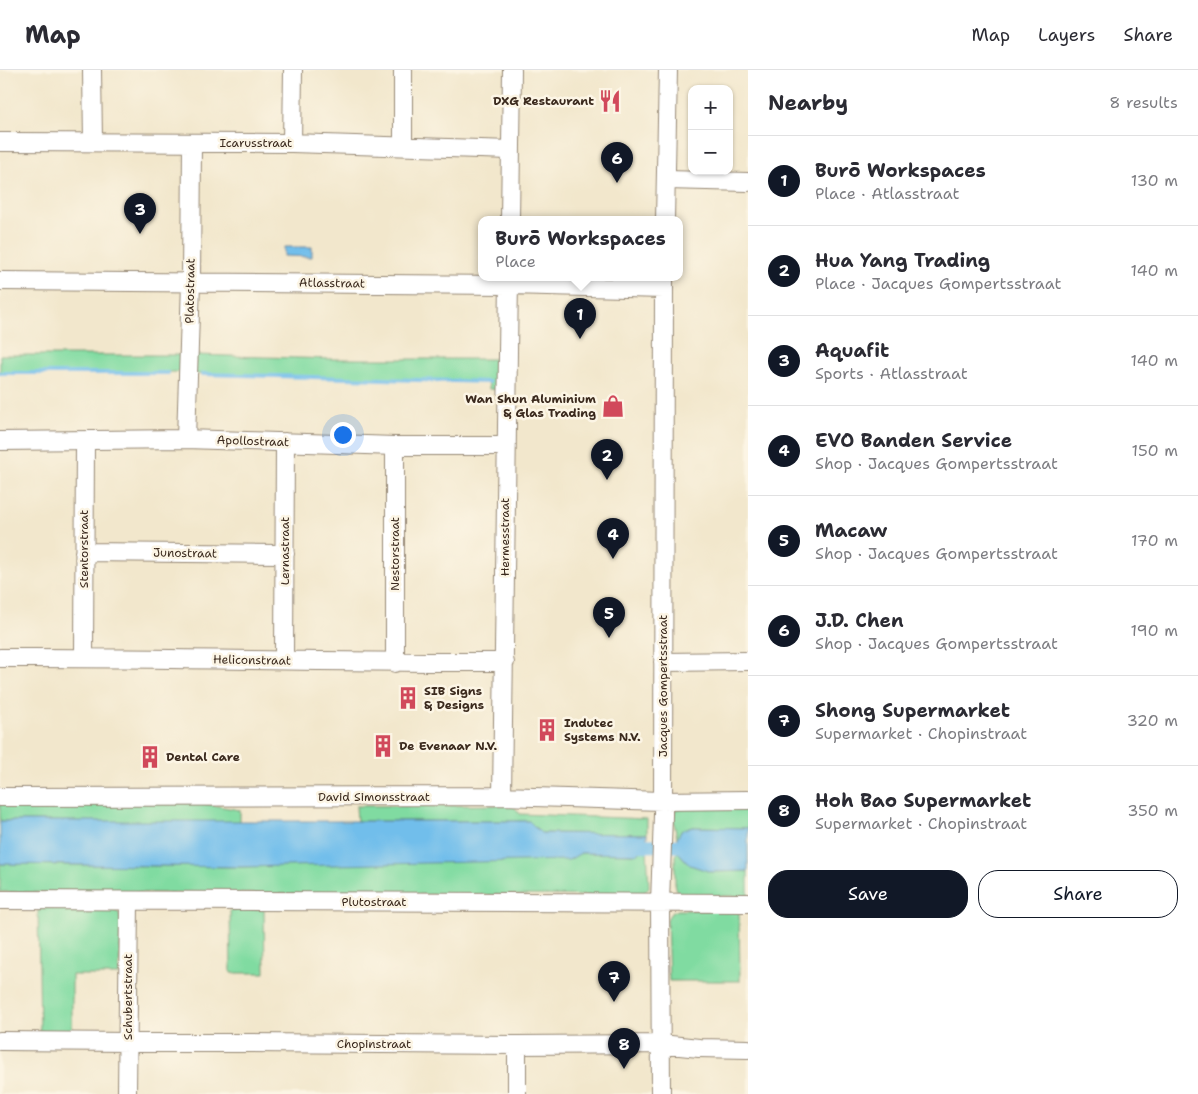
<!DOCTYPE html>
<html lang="en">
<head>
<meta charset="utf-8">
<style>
  body { margin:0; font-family:"Shantell Sans",sans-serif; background:#f2f2f3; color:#2b2b33 }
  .controls { position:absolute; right:15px; top:15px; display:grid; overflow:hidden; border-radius:10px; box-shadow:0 1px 4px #0004 }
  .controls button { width:45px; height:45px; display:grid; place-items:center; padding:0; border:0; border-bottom:1px solid #e1e1e2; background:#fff; color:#2b2b33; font:25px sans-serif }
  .you { position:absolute; left:342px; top:364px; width:18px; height:18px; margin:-12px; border:4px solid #fff; border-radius:50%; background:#1a73e8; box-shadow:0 0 0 8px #1a73e833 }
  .badge { display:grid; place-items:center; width:32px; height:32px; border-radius:50%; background:#111827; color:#fff; font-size:16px; font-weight:700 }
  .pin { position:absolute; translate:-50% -41px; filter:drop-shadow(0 1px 2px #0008) }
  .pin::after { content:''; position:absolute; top:26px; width:18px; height:15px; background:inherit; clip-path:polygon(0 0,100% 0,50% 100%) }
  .popup { position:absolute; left:478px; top:146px; width:205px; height:65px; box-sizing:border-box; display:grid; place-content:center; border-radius:10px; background:#fff; filter:drop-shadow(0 1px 4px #0005); font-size:16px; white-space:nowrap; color:#7c7c81 }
  .popup b { font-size:19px; color:#2b2b33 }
  .popup::after { content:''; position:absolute; left:50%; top:100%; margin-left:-10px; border:10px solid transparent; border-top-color:#fff }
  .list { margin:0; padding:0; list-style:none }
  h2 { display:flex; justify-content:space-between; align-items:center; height:65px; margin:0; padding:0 20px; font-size:21px }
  h2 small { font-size:16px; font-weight:400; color:#7c7c81 }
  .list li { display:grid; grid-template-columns:32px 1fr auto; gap:15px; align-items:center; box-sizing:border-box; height:90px; padding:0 20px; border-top:1px solid #e1e1e2 }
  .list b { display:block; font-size:19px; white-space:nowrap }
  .list p { margin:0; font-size:16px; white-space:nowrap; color:#7c7c81 }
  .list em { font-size:16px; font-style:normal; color:#7c7c81 }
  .actions { display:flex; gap:10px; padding:15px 20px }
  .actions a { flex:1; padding:11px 0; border:1px solid #111827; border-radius:20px; text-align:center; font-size:18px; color:#111827 }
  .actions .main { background:#111827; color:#fff }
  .map { position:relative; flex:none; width:748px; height:1024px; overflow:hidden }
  header { display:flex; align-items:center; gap:30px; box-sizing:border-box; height:70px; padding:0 25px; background:#fff; border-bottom:1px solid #e1e1e2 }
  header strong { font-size:24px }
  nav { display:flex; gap:28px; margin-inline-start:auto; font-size:18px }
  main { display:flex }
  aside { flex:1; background:#fff }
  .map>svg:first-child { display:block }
  .green { fill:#80dba1; stroke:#5e8260 }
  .water { fill:#71beeb; stroke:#567484 }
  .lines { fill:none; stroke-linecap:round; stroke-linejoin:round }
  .stream { stroke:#71beeb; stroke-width:4 }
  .canal { stroke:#71beeb; stroke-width:14 }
  .minor-casing { stroke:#968875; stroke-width:20 }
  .minor { stroke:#fff; stroke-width:18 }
  .labels { text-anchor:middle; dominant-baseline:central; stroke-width:5; stroke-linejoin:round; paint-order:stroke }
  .poi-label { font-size:12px; font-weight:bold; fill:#3b2a1e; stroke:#fcf5e5; text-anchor:start }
  .street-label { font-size:12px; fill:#3b2a1e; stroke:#fcf5e5 }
</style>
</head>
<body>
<header>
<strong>Map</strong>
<nav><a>Map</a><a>Layers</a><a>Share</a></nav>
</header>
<main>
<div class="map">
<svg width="748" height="1024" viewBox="0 0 748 1024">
  <rect width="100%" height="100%" fill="#fcf5e5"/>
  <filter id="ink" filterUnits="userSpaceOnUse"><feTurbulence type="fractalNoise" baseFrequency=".02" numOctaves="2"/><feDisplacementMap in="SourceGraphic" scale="10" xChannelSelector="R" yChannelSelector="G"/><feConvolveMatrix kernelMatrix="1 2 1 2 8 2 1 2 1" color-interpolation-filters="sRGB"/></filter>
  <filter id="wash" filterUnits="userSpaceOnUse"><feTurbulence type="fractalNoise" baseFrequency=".0096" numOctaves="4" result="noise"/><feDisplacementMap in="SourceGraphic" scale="20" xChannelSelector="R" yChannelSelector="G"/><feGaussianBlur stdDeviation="1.12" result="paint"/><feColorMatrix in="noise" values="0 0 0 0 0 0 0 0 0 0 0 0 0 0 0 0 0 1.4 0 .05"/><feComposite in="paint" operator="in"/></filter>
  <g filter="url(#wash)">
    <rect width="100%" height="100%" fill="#f2e7cc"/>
    <path class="green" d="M 0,285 L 181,285 L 181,302 L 0,303 Z
      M 195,285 L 333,289 L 500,289 L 500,320 L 489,319 L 488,312 L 194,304 Z
      M 196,732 L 240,740 L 240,752 L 0,751 L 0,734 Z
      M 513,735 L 520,744 L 647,749 L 647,764 L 541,763 L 529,751 L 357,751 L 356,736 Z
      M 686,736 L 748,737 L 748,758 L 693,757 L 682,760 L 677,768 L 674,753 L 675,740 Z
      M 647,778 L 649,817 L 642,826 L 0,822 L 0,794 L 242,797 L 581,783 L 637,784 Z
      M 678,782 L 690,795 L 711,802 L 748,801 L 748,826 L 685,826 L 677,821 L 675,813 L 675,785 Z
      M 38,837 L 108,838 L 119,843 L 121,850 L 119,905 L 72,905 L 72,965 L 40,965 Z
      M 264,839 L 265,903 L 231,903 L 230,840 Z
      M 678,840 L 739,840 L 740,911 L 669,911 L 667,849 L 671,843 Z"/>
    <path class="water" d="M 284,177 L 312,177 L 312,187 L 284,186 Z
      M 0,751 L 529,751 L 541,763 L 647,764 L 647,778 L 637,784 L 581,783 L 569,790 L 242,797 L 0,794 Z
      M 693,757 L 748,758 L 748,801 L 711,802 L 690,795 L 678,782 L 677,768 L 682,760 Z"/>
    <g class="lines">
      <path class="stream" d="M 0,303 L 168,303
        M 203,304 L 489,312"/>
      <path class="canal" d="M 629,775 L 695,776"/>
    </g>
  </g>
  <g filter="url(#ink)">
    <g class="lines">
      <defs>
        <path id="minor" d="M 92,0 L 93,72
          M 403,0 L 403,76
          M 0,72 L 292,73 L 511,80
          M 292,73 L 293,0
          M 666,110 L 748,112
          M 510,150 L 512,0
          M 665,150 L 668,0
          M 0,211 L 509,215 L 664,219
          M 186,369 L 191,212 L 192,73
          M 0,371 L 186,369 L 395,376 L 506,376
          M 395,376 L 395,593
          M 84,482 L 285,484
          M 84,587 L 85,371
          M 0,588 C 168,587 336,593 505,592
          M 284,590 L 285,372
          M 663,592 L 748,591
          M 502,726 L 509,208
          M 0,727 L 502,726 L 662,731 L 748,730
          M 0,830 L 748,833
          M 0,971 L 517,975 L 661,974 L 699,978 L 748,979
          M 517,975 L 517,1024
          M 127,1024 L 129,831
          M 661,1024 L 660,833 L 663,745 L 664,208"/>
      </defs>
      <use href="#minor" class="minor-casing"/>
      <use href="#minor" class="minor"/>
    </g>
  </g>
  <defs>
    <symbol id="restaurant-bare" viewBox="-9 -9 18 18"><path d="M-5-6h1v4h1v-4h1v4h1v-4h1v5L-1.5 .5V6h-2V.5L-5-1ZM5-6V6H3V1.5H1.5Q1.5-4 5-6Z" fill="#d1495b" stroke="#fcf5e5" stroke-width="2.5" paint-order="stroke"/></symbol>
    <symbol id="shop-bare" viewBox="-9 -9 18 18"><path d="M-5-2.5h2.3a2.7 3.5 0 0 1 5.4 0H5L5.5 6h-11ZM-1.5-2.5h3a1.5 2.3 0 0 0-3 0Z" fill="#d1495b" stroke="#fcf5e5" stroke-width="2.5" paint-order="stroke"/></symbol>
    <symbol id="building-bare" viewBox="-9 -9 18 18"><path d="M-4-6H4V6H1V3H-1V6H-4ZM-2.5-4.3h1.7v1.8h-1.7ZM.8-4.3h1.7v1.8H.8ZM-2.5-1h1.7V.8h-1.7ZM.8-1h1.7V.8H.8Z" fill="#d1495b" stroke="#fcf5e5" stroke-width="2.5" paint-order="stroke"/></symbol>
  </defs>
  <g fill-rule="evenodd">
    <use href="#restaurant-bare" x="594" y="15" width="32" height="32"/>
    <use href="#shop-bare" x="597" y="320" width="32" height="32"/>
    <use href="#building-bare" x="392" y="612" width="32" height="32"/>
    <use href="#building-bare" x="531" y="644" width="32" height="32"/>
    <use href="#building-bare" x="367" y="660" width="32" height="32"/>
    <use href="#building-bare" x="134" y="671" width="32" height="32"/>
  </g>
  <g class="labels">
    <g class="poi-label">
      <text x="594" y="31" text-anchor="end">DXG Restaurant</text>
      <text x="596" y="329" text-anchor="end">Wan Shun Aluminium<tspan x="596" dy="14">&amp; Glas Trading</tspan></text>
      <text x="424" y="621">SIB Signs<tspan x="424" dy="14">&amp; Designs</tspan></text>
      <text x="564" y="653">Indutec<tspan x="564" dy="14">Systems N.V.</tspan></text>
      <text x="399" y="676">De Evenaar N.V.</text>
      <text x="166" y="687">Dental Care</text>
    </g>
    <g class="street-label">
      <text x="256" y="73">Icarusstraat</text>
      <text transform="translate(332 213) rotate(1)">Atlasstraat</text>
      <text transform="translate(190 221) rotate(-89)">Platostraat</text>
      <text transform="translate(253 371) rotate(2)">Apollostraat</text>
      <text transform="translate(505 467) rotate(-90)">Hermesstraat</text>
      <text transform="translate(84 479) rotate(-90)">Stentorstraat</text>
      <text transform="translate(285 481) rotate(-90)">Lernastraat</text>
      <text transform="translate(185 483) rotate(1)">Junostraat</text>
      <text transform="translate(395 484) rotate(-90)">Nestorstraat</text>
      <text transform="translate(252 590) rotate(1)">Heliconstraat</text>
      <text transform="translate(663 616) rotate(-90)">Jacques Gompertsstraat</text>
      <text x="374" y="727">David Simonsstraat</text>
      <text x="374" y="832">Plutostraat</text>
      <text transform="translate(128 927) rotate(-90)">Schubertstraat</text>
      <text x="374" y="974">Chopinstraat</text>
    </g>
  </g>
</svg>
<div class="controls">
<button>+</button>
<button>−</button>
</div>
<div class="you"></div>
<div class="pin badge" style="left:580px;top:269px">1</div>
<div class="popup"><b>Burō Workspaces</b>Place</div>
<div class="pin badge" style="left:607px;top:410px">2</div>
<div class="pin badge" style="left:140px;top:164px">3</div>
<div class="pin badge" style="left:613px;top:489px">4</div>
<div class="pin badge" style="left:609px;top:568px">5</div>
<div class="pin badge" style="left:617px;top:113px">6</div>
<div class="pin badge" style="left:614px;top:932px">7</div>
<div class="pin badge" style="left:624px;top:999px">8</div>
</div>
<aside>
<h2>Nearby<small>8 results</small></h2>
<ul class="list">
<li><span class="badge">1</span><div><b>Burō Workspaces</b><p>Place · Atlasstraat</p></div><em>130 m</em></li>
<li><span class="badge">2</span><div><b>Hua Yang Trading</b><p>Place · Jacques Gompertsstraat</p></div><em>140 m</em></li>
<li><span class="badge">3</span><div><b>Aquafit</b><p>Sports · Atlasstraat</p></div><em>140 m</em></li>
<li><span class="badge">4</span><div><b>EVO Banden Service</b><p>Shop · Jacques Gompertsstraat</p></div><em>150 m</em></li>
<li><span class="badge">5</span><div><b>Macaw</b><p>Shop · Jacques Gompertsstraat</p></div><em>170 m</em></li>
<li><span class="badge">6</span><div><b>J.D. Chen</b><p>Shop · Jacques Gompertsstraat</p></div><em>190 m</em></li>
<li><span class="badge">7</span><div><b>Shong Supermarket</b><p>Supermarket · Chopinstraat</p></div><em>320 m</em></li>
<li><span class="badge">8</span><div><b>Hoh Bao Supermarket</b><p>Supermarket · Chopinstraat</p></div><em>350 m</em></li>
</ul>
<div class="actions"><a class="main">Save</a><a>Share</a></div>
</aside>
</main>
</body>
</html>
